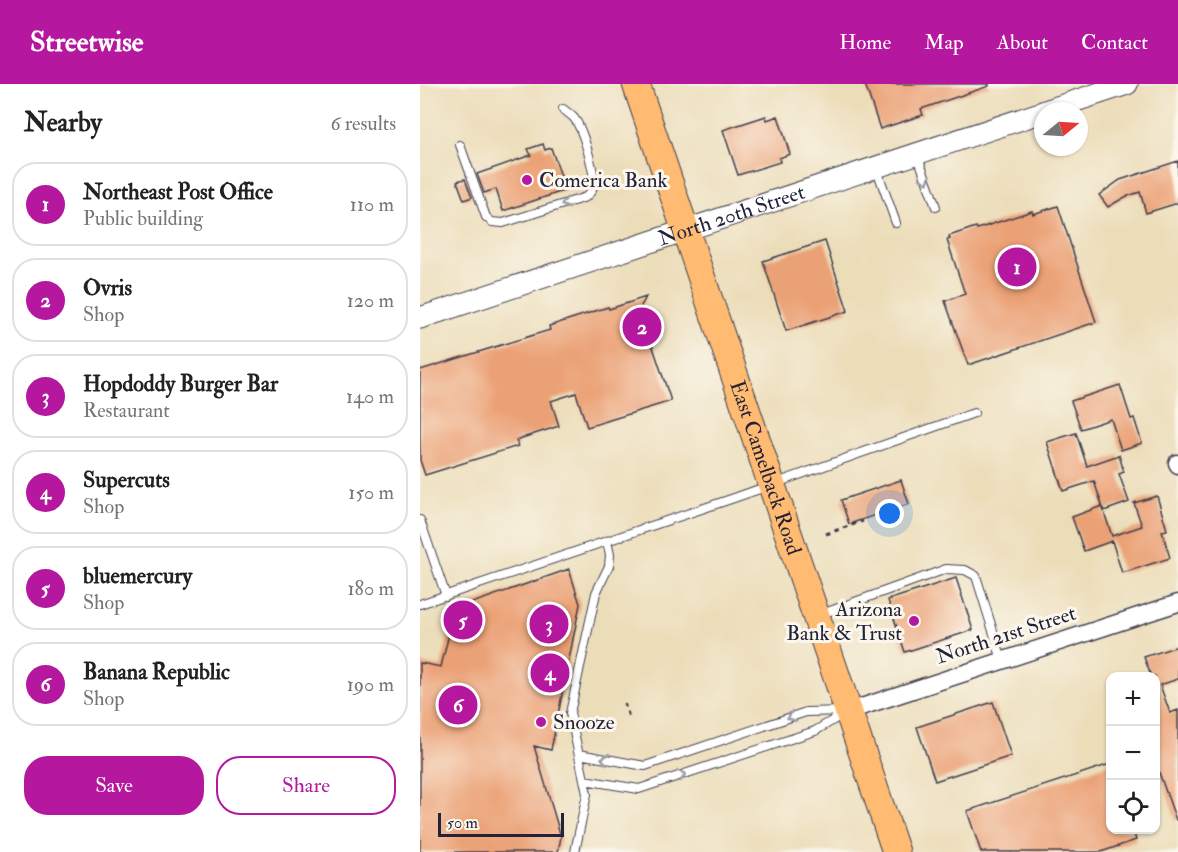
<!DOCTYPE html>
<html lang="en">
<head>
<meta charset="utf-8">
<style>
  body { margin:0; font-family:"IM FELL Double Pica",serif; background:#f6f6f6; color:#222 }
  .controls { position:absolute; right:18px; bottom:18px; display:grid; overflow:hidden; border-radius:12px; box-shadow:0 2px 4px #0004 }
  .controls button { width:54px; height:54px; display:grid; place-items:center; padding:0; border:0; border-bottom:2px solid #e0e0e0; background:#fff; color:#222; font:30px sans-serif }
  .compass { position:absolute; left:614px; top:18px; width:54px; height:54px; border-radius:50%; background:#fff; box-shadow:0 2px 4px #0004; rotate:72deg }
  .scale { position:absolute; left:18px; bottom:15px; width:126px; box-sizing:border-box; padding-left:6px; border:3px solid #22223b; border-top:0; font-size:16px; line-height:21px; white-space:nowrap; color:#22223b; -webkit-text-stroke:4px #fbf7ec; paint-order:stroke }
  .you { position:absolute; left:470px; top:430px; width:21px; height:21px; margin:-15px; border:4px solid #fff; border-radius:50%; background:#1a73e8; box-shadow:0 0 0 9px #1a73e833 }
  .badge { display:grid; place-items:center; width:39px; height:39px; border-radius:50%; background:#b5179e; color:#fff; font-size:20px; font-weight:700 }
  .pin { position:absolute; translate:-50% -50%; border:3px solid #fff; box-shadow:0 2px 6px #0006 }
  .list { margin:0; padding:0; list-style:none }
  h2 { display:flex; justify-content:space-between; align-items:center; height:78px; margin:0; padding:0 24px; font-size:26px }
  h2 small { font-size:20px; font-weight:400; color:#767676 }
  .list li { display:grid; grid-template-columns:39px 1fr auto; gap:18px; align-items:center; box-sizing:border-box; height:84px; margin:0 12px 12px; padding:0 12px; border:2px solid #e0e0e0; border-radius:24px }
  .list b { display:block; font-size:22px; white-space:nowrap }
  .list p { margin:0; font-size:20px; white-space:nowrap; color:#767676 }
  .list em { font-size:20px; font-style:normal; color:#767676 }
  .actions { display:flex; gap:12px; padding:18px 24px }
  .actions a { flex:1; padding:14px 0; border:2px solid #b5179e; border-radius:24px; text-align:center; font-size:21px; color:#b5179e }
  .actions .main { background:#b5179e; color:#fff }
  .icon { flex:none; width:33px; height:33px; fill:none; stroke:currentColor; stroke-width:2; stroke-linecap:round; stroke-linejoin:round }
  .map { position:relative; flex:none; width:758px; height:768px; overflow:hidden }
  header { display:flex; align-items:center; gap:36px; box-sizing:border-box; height:84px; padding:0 30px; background:#b5179e; color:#fff }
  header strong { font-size:28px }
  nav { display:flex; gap:33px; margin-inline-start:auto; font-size:21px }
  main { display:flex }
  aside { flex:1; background:#fff }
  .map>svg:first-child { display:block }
  .building { fill:#eba176 }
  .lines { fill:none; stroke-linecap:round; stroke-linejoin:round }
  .service-casing { stroke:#403e4e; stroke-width:10 }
  .minor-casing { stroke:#403e4e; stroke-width:19 }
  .tertiary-casing { stroke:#403e4e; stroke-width:23 }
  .primary-casing { stroke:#403e4e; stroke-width:29 }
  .path { stroke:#403e4e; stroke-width:3; stroke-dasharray:4.5 4.5; stroke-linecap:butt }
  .service { stroke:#fff; stroke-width:8 }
  .minor { stroke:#fff; stroke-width:16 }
  .tertiary { stroke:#fff; stroke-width:21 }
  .primary { stroke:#ffbb71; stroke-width:27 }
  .oneway { stroke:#9c9ca7 }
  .poi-dot { fill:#b5179e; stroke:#fbf7ec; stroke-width:2 }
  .labels { text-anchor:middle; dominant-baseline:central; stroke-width:6; stroke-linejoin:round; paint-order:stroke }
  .poi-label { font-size:21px; fill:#22223b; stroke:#fbf7ec; text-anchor:start }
  .street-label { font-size:21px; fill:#22223b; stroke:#fbf7ec }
</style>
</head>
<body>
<header>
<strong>Streetwise</strong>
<nav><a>Home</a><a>Map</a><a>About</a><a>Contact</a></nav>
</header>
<main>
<aside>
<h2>Nearby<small>6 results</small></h2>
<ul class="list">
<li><span class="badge">1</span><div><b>Northeast Post Office</b><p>Public building</p></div><em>110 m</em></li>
<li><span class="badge">2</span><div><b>Ovris</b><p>Shop</p></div><em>120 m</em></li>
<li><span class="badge">3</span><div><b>Hopdoddy Burger Bar</b><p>Restaurant</p></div><em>140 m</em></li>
<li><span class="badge">4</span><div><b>Supercuts</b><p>Shop</p></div><em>150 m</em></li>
<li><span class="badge">5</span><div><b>bluemercury</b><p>Shop</p></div><em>180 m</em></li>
<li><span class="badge">6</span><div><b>Banana Republic</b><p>Shop</p></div><em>190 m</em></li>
</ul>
<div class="actions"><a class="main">Save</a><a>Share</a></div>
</aside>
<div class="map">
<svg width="758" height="768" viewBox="0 0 758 768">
  <rect width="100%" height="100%" fill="#fbf7ec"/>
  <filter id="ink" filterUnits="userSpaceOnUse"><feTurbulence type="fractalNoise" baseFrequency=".0167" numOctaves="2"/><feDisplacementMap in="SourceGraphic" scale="12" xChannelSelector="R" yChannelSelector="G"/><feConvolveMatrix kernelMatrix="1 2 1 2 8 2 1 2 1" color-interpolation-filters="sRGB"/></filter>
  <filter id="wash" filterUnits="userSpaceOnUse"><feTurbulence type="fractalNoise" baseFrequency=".008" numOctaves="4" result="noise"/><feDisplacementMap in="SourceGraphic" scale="24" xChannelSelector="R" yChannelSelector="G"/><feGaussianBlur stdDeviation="1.35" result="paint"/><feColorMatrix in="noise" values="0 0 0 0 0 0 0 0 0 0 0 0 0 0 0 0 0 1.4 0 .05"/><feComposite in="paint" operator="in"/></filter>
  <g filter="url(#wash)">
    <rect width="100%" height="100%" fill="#ecddb9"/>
    <g id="blocks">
      <path class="building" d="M 445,0 L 569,0 L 569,2 L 501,25 L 503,31 L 460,45 Z
        M 346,32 L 347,36 L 358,32 L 370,70 L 359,74 L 360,78 L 318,91 L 303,46 Z
        M 123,60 L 125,66 L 131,64 L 146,106 L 83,127 L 76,105 L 64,109 L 57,90 L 111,71 L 108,65 Z
        M 758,77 L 758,119 L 726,129 L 720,108 L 705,113 L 688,123 L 679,111 L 700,96 Z
        M 45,95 L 52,113 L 44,116 L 37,97 Z
        M 638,122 L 676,238 L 548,281 L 525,217 L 545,210 L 527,156 L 530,155 L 529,152 L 556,143 L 557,145 L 612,127 L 613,130 Z
        M 405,157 L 428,227 L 366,247 L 343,177 Z
        M 226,213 L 220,224 L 251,317 L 167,343 L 156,309 L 131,317 L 139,342 L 96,356 L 98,362 L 5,391 L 0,376 L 0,286 L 130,246 L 129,242 L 188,223 L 189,225 Z
        M 700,301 L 711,335 L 714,334 L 722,359 L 701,366 L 691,335 L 661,345 L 651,317 Z
        M 656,349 L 667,382 L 699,371 L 704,388 L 699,390 L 709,418 L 684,427 L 674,397 L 643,407 L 627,358 Z
        M 481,396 L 489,420 L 429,440 L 421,416 Z
        M 737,412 L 747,446 L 742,447 L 750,474 L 702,489 L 692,457 L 664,467 L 652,433 L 682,422 L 692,452 L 722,442 L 714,419 Z
        M 149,485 L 160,520 L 131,666 L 114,662 L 141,753 L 138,768 L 0,768 L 0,579 L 21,583 L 35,525 Z
        M 536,494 L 553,546 L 485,568 L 468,516 Z
        M 758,562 L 758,595 L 740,601 L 750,629 L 758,626 L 758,735 L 756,736 L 735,677 L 735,592 L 731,592 L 724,573 Z
        M 573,618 L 591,672 L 515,697 L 497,643 Z
        M 690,680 L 690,746 L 713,746 L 716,756 L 681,768 L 561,768 L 547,727 Z"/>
    </g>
  </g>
  <g filter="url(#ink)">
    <use href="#blocks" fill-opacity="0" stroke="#403e4e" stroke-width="1.5"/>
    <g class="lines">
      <defs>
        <path id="service" d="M 40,61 L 66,133 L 72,138 L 83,139 L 166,113 C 171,108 174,104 174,97 C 173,83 163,45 154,34 C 151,31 147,28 143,25
          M 497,70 L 516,123
          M 456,83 L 476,139
          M 0,436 L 26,512
          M 0,520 L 314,414 L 554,329
          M 399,531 L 526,485 L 545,486 L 556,492 L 582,576
          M 159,670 L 225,682 L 386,628 L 425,627
          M 164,696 L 219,705 L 395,647 L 425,629
          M 155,768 L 167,710 L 150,629 L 176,509 L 189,482 L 190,471 L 187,457"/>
        <path id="minor" d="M 757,379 L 758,381
          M 429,627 L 758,519"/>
        <g id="tertiary">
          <path d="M 625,27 L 707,0"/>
          <path id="s1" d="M 0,234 L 623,28"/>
        </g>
        <g id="primary">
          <path id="s2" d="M 216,0 L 476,768"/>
        </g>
      </defs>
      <use href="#service" class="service-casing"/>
      <use href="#minor" class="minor-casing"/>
      <use href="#tertiary" class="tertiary-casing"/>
      <use href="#primary" class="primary-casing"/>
      <path class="path" d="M 406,450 L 443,437
        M 204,619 L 209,633"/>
      <use href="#service" class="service"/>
      <use href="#minor" class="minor"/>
      <use href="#tertiary" class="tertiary"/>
      <use href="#primary" class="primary"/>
    </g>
    <defs><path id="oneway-chevron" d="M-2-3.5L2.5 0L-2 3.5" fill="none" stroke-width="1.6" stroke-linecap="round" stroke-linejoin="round" transform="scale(1.5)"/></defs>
    <g class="oneway">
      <use href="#oneway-chevron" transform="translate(506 96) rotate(70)"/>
      <use href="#oneway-chevron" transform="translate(145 120) rotate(162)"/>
      <use href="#oneway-chevron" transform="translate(371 633) rotate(161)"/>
      <use href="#oneway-chevron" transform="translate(185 675) rotate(-170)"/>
      <use href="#oneway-chevron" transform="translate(262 691) rotate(-18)"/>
    </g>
  </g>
  <g class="poi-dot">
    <circle cx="107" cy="96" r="6"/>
    <circle cx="494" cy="537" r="6"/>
    <circle cx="121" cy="638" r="6"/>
  </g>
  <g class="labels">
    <g class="poi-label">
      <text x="119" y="96">Comerica Bank</text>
      <text x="482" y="525" text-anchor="end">Arizona<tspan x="482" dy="24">Bank &amp; Trust</tspan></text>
      <text x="133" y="638">Snooze</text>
    </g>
    <g class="street-label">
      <text stroke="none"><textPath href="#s1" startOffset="328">North 20th Street</textPath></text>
      <text stroke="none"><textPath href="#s2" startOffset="405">East Camelback Road</textPath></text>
      <text transform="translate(586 551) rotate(-18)">North 21st Street</text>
    </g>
  </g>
</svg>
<div class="controls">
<button>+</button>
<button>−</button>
<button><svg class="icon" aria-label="locate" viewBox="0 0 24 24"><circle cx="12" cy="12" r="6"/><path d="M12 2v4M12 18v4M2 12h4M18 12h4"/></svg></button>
</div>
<svg class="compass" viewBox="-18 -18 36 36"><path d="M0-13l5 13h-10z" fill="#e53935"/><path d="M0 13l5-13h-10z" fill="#767676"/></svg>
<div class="scale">50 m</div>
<div class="you"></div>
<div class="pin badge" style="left:597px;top:183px">1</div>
<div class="pin badge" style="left:222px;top:243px">2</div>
<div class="pin badge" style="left:129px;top:540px">3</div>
<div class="pin badge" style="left:130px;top:589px">4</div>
<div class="pin badge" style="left:43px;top:536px">5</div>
<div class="pin badge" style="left:38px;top:621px">6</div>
</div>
</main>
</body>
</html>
